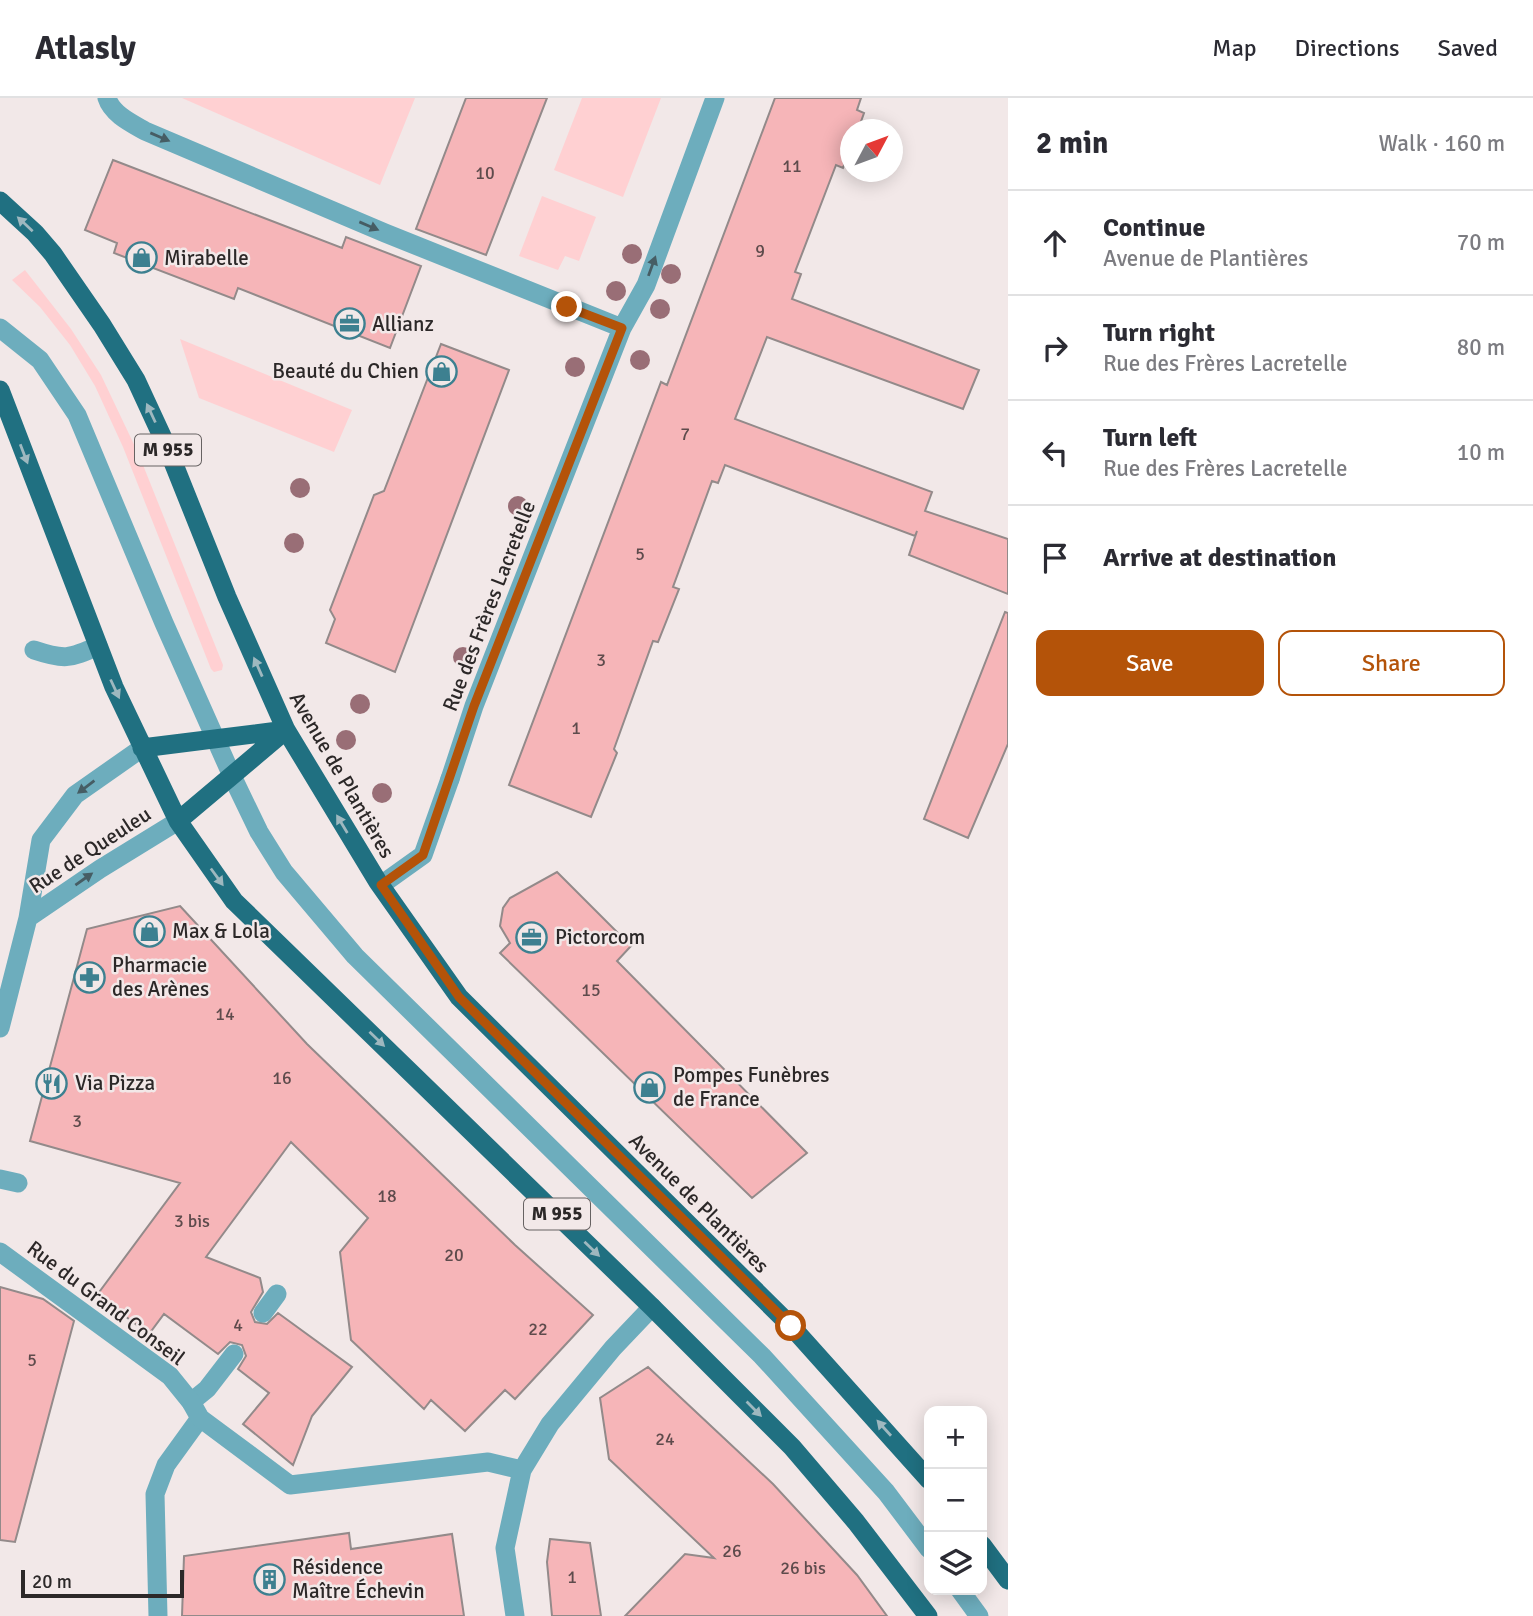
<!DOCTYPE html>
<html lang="en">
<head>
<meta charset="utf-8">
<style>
  body { margin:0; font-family:Signika,sans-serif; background:#f2f2f3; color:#2b2b33 }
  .controls { position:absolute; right:21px; bottom:21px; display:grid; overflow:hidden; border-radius:14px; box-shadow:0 4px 18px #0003 }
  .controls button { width:63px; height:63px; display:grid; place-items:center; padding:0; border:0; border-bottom:2px solid #e1e1e2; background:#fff; color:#2b2b33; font:35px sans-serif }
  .compass { position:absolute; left:840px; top:21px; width:63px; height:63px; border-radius:50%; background:#fff; box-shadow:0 4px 18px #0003; rotate:49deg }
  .scale { position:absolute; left:21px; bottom:18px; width:163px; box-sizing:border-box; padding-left:7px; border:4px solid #2c2828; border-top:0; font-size:19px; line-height:24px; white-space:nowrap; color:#2c2828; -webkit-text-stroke:5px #f2e8e8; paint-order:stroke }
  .stop { position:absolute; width:21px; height:21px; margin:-16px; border:5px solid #b45309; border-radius:50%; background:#fff }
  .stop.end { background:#b45309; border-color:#fff; box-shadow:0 2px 7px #0008 }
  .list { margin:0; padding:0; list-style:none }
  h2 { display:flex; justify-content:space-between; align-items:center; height:91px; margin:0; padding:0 28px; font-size:30px }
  h2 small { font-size:23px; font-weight:400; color:#7c7c81 }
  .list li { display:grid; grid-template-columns:46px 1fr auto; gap:21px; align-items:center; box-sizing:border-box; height:105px; padding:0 28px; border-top:2px solid #e1e1e2 }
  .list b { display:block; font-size:26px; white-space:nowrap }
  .list p { margin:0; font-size:23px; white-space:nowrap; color:#7c7c81 }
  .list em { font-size:23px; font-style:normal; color:#7c7c81 }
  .actions { display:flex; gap:14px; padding:21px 28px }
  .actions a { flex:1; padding:16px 0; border:2px solid #b45309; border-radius:14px; text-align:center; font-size:24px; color:#b45309 }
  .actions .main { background:#b45309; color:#fff }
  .icon { flex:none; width:38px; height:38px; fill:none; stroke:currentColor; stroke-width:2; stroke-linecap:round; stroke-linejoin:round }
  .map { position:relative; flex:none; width:1008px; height:1518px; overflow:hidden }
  header { display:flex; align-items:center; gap:42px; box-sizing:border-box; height:98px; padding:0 35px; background:#fff; border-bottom:2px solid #e1e1e2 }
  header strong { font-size:33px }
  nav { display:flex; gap:38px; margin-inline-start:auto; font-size:24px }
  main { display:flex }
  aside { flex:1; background:#fff }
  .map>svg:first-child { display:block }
  .green { fill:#ffd0d2 }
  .building { fill:#f6b5b8; stroke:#938a8a; stroke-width:2 }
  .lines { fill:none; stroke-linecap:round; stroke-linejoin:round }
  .service { stroke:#6dadbd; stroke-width:19 }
  .pedestrian { stroke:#6dadbd; stroke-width:19 }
  .minor { stroke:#6dadbd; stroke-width:19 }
  .tertiary { stroke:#6dadbd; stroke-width:19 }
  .primary { stroke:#207081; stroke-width:19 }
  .tree { fill:#996e76 }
  .oneway { fill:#465d64 }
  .oneway2 { fill:#9eb8bf }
  .route { stroke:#b45309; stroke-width:9 }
  .labels { text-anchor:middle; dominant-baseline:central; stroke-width:5; stroke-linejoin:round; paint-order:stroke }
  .number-label { font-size:18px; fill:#5e4b4c }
  .shield { fill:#f2e8e8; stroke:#676262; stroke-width:2 }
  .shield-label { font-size:19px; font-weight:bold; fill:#2c2828 }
  .poi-label { font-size:21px; fill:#2c2828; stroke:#f2e8e8; text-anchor:start }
  .street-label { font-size:21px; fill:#2c2828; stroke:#f2e8e8 }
</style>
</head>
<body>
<header>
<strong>Atlasly</strong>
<nav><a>Map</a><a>Directions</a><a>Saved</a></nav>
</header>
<main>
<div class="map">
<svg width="1008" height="1518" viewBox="0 0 1008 1518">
  <rect width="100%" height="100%" fill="#f2e8e8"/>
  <path class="green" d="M 182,0 L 415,0 L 380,87 Z
    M 582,0 L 661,0 L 623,99 L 554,72 Z
    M 542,98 L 596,119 L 579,163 L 565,158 L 558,172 L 519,158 Z
    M 25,172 L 71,231 L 101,277 L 139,357 L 223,567 L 222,572 L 214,574 L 211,571 L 123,349 L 95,288 L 70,247 L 40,209 L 12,182 Z
    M 180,241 L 352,312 L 334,354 L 199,300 Z"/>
  <path class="building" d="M 466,0 L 547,0 L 486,157 L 416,131 Z
    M 775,0 L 861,0 L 857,12 L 864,15 L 858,32 L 850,32 L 850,50 L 843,70 L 836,67 L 795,174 L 801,176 L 792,201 L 979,272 L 963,311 L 767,239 L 735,321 L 932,394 L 925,413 L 1008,441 L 1008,496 L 909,457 L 917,433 L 915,438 L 725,367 L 718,385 L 712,383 L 673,489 L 679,491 L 658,544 L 653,543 L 614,651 L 617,655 L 591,719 L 509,687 L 661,284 L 667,287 Z
    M 113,62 L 342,150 L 346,139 L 421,168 L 390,250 L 238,190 L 234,201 L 114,155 L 117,145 L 85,132 Z
    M 441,246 L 509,272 L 395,574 L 326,545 L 335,521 L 330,512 L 374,397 L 384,393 Z
    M 1005,514 L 1008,515 L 1008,646 L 968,740 L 924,721 Z
    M 557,774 L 631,848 L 617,863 L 807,1055 L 752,1100 L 500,855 L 510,845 L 500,828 L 503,810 L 510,800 Z
    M 180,808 L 307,946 L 515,1147 L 593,1217 L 515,1301 L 505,1292 L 465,1333 L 431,1302 L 424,1311 L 351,1242 L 340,1154 L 368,1120 L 291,1044 L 206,1159 L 260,1180 L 263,1194 L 251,1214 L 255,1224 L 267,1226 L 278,1215 L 352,1269 L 312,1318 L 293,1367 L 243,1326 L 269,1295 L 238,1271 L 246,1258 L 242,1247 L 230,1244 L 218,1256 L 164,1216 L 149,1236 L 97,1197 L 180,1085 L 30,1043 L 87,831 Z
    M 0,1189 L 43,1201 L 74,1223 L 15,1444 L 0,1442 Z
    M 648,1269 L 773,1386 L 857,1477 L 887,1518 L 625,1518 L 685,1456 L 714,1460 L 609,1361 L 600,1300 Z
    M 349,1435 L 351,1451 L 452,1436 L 464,1518 L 182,1518 L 184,1458 Z
    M 550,1441 L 590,1445 L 601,1518 L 552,1518 L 547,1464 Z"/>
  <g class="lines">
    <path class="service" d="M 0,230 L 40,262 L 77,317 L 164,525 L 232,678 L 259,734 L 284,774 L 355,858 L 762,1258 L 886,1394 L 929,1451
      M 34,552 C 64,562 69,561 98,548
      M 0,1081 L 18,1085
      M 263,1215 L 277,1196
      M 191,1304 L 207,1291 L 234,1256
      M 960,1492 L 979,1518
      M 158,1518 L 155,1396 L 166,1367 L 200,1320"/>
    <path class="pedestrian" d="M 381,787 L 423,757 L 450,681"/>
    <path class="minor" d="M 107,0 C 112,16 131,25 145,33 L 385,135 L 622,230
      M 450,681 L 474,608 L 622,230 L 646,187 L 715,0
      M 0,1154 L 170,1278 L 191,1304 L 200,1320 L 290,1387 L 488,1364 L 522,1372
      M 515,1518 L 505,1450 L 522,1372 L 550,1326 L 613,1250 L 652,1209"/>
    <path class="tertiary" d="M 28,820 L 100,771 L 178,723
      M 0,930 L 28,820 L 41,742 L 75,697 L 142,650"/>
    <path class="primary" d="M 0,103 L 35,135 L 53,156 L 102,227 L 136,282 L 167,349 L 227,499 L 286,632 L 378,784 L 459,899 L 791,1228 L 929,1382
      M 0,292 L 114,589 L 178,723 L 234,803 L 652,1209 L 792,1349 L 856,1424 L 928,1518
      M 142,650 L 286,632
      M 178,723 L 286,632
      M 982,1447 L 1008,1482"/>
  </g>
  <g class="tree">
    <circle cx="632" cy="156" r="10"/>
    <circle cx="671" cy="176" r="10"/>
    <circle cx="616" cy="193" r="10"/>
    <circle cx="660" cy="211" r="10"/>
    <circle cx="640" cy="262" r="10"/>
    <circle cx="575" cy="269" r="10"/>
    <circle cx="300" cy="390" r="10"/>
    <circle cx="518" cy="408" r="10"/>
    <circle cx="294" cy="445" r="10"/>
    <circle cx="463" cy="559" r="10"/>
    <circle cx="360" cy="606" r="10"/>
    <circle cx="346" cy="642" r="10"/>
    <circle cx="382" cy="695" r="10"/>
  </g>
  <defs><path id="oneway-solid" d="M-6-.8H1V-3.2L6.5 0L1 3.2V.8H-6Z" transform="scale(1.75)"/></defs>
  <g class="oneway">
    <use href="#oneway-solid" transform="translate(160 39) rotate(23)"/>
    <use href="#oneway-solid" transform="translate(369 128) rotate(23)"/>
    <use href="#oneway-solid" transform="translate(652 168) rotate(-70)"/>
    <use href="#oneway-solid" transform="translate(86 689) rotate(143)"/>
    <use href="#oneway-solid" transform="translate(84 781) rotate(-35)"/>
  </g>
  <g class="oneway2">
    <use href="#oneway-solid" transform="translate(25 126) rotate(-137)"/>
    <use href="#oneway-solid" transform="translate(151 315) rotate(-115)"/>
    <use href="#oneway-solid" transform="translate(24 356) rotate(69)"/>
    <use href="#oneway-solid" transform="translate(258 569) rotate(-114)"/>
    <use href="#oneway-solid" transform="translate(115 591) rotate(65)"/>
    <use href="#oneway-solid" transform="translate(342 726) rotate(-121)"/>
    <use href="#oneway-solid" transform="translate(217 779) rotate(54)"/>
    <use href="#oneway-solid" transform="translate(377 941) rotate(44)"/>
    <use href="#oneway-solid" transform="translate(592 1151) rotate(44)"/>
    <use href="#oneway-solid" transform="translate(754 1311) rotate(45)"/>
    <use href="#oneway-solid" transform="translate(884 1330) rotate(-132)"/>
  </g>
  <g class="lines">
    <path class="route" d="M 567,209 L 622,230 L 474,608 L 423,757 L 381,787 L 459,899 L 791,1228"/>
  </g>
  <defs>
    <symbol id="shop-ring" viewBox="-11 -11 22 22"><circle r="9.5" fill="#f2e8e8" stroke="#3d8090" stroke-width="1.5"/><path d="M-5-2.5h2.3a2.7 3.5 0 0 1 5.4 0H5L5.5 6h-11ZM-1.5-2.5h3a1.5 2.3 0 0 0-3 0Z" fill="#3d8090"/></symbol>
    <symbol id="office-ring" viewBox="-11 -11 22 22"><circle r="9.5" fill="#f2e8e8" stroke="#3d8090" stroke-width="1.5"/><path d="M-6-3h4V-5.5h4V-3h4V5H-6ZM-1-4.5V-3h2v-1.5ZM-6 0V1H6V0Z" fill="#3d8090"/></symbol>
    <symbol id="pharmacy-ring" viewBox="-11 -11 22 22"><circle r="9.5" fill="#f2e8e8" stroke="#3d8090" stroke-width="1.5"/><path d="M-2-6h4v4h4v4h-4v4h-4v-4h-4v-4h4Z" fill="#3d8090"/></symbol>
    <symbol id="restaurant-ring" viewBox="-11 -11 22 22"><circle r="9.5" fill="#f2e8e8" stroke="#3d8090" stroke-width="1.5"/><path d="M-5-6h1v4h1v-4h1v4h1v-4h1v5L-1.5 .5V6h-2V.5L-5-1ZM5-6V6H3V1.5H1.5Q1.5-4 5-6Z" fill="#3d8090"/></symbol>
    <symbol id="building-ring" viewBox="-11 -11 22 22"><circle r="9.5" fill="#f2e8e8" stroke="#3d8090" stroke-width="1.5"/><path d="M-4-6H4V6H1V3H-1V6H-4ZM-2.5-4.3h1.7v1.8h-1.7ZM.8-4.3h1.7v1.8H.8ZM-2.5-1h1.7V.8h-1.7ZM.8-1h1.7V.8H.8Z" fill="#3d8090"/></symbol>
  </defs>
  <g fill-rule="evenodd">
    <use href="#shop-ring" x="124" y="142" width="35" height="35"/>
    <use href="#office-ring" x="332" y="208" width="35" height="35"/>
    <use href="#shop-ring" x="424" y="256" width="35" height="35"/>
    <use href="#shop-ring" x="132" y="816" width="35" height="35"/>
    <use href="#office-ring" x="514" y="822" width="35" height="35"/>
    <use href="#pharmacy-ring" x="72" y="862" width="35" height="35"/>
    <use href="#restaurant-ring" x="34" y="968" width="35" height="35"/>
    <use href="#shop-ring" x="632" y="972" width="35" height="35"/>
    <use href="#building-ring" x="252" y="1464" width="35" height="35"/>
  </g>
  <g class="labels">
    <g class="number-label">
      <text x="792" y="68">11</text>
      <text x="485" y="75">10</text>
      <text x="760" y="153">9</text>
      <text x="685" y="336">7</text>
      <text x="640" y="456">5</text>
      <text x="601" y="562">3</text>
      <text x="576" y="630">1</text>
      <text x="591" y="892">15</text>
      <text x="225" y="916">14</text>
      <text x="282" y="980">16</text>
      <text x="77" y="1023">3</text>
      <text x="387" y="1098">18</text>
      <text x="192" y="1123">3 bis</text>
      <text x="454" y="1157">20</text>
      <text x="238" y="1227">4</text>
      <text x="538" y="1231">22</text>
      <text x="32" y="1262">5</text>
      <text x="665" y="1341">24</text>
      <text x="732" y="1453">26</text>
      <text x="803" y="1470">26 bis</text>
      <text x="572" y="1479">1</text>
    </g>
    <g class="shield">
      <rect x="135" y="336.5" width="66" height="31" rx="5"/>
      <rect x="524" y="1100.5" width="66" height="31" rx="5"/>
    </g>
    <g class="shield-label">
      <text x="168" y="352">M 955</text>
      <text x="557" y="1116">M 955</text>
    </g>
    <g class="poi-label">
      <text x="164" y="160">Mirabelle</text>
      <text x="372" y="226">Allianz</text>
      <text x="419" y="273" text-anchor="end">Beauté du Chien</text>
      <text x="172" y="833">Max &amp; Lola</text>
      <text x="555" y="839">Pictorcom</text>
      <text x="112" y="867">Pharmacie<tspan x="112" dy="24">des Arènes</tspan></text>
      <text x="673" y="977">Pompes Funèbres<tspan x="673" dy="24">de France</tspan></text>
      <text x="75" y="985">Via Pizza</text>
      <text x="292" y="1469">Résidence<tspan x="292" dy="24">Maître Échevin</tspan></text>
    </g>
    <g class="street-label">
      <text transform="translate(489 508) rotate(-69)">Rue des Frères Lacretelle</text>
      <text transform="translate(342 677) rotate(60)">Avenue de Plantières</text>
      <text transform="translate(90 752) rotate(-33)">Rue de Queuleu</text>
      <text transform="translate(699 1105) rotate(45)">Avenue de Plantières</text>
      <text transform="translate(106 1205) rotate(37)">Rue du Grand Conseil</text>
    </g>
  </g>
</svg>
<div class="controls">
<button>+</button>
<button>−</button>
<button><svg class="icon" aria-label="layers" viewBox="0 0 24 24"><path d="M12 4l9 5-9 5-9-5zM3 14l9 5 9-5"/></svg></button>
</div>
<svg class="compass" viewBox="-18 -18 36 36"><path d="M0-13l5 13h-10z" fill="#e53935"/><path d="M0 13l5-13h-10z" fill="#7c7c81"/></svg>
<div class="scale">20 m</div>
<div class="stop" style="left:791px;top:1228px"></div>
<div class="stop end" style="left:567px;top:209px"></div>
</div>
<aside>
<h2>2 min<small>Walk · 160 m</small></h2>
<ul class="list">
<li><svg class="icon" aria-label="ahead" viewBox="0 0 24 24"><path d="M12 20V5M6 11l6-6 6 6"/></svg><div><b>Continue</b><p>Avenue de Plantières</p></div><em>70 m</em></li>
<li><svg class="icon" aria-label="right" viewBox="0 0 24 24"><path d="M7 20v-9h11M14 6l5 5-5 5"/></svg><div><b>Turn right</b><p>Rue des Frères Lacretelle</p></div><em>80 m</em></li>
<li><svg class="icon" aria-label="left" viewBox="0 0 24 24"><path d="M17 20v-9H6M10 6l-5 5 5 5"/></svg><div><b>Turn left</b><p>Rue des Frères Lacretelle</p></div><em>10 m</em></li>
<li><svg class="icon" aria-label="arrive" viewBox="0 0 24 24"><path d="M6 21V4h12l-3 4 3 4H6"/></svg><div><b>Arrive at destination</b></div></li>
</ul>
<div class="actions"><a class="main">Save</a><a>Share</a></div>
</aside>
</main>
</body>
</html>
